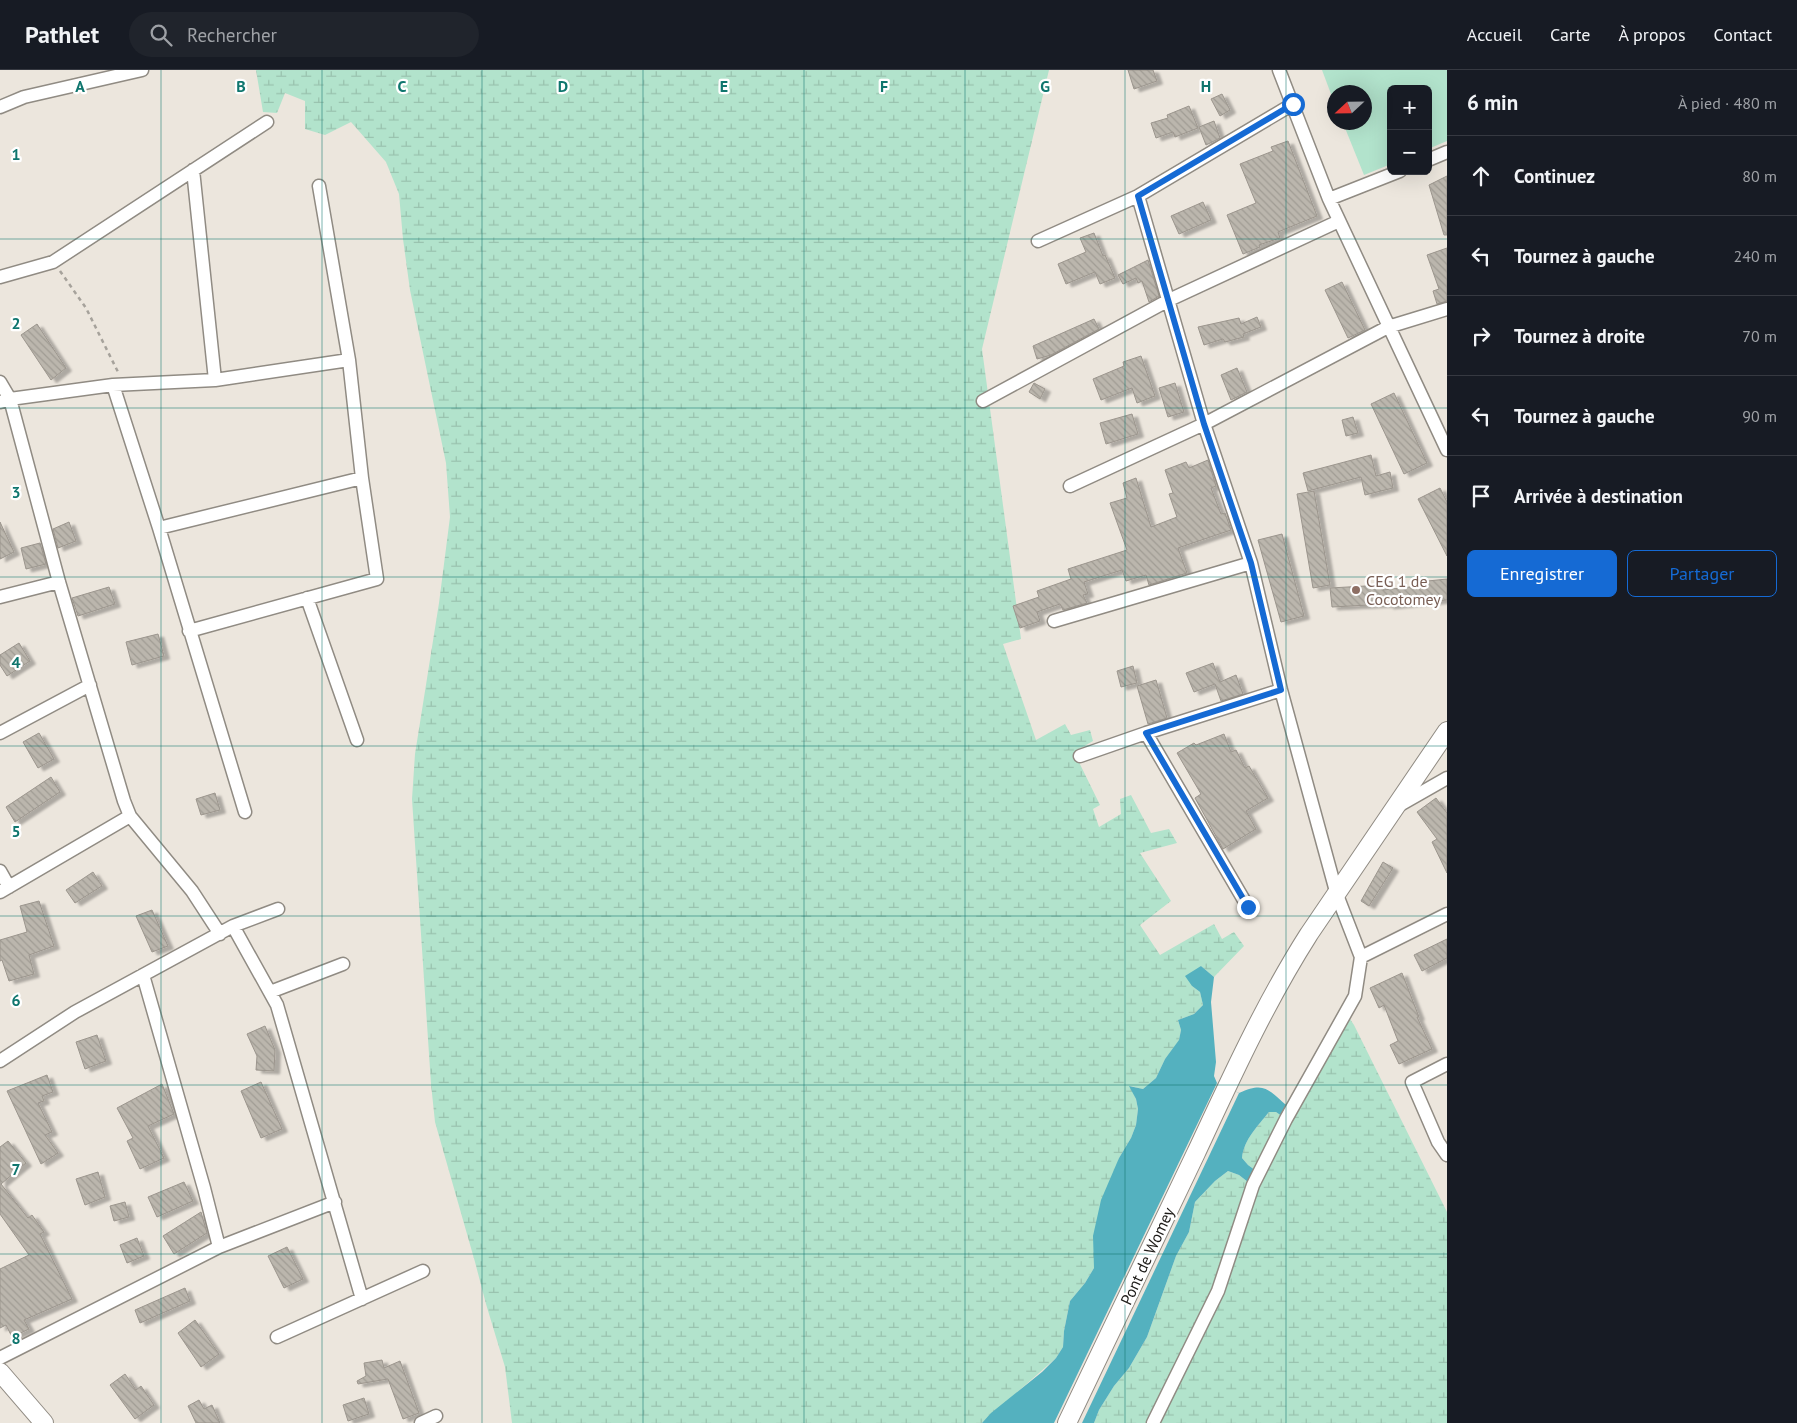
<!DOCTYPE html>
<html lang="fr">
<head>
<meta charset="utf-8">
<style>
  body { margin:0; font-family:"PT Sans",sans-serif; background:#20242c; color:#f1f3f6 }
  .controls { position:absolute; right:15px; top:15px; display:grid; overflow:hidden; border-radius:8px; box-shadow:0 5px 20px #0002 }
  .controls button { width:45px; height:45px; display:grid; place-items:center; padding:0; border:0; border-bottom:1px solid #363941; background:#171b24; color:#f1f3f6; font:25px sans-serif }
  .compass { position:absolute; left:1327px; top:15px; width:45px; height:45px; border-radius:50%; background:#171b24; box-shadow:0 5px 20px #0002; rotate:248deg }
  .stop { position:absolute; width:15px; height:15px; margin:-11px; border:4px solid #156ad4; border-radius:50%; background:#fff }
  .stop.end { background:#156ad4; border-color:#fff; box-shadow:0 1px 5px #0008 }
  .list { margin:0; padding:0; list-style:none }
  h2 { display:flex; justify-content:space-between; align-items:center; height:65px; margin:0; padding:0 20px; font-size:21px }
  h2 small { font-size:16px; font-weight:400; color:#9ea1a6 }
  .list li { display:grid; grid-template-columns:32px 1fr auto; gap:15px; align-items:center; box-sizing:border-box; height:80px; padding:0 20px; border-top:1px solid #363941 }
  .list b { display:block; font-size:19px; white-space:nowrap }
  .list em { font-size:16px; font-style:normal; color:#9ea1a6 }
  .actions { display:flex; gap:10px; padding:15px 20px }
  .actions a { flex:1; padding:11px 0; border:1px solid #156ad4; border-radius:8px; text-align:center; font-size:18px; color:#156ad4 }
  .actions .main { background:#156ad4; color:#fff }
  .icon { flex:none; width:28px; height:28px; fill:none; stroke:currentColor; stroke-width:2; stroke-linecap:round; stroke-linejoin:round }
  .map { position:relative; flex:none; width:1447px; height:1353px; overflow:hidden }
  header { display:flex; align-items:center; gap:30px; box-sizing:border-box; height:70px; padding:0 25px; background:#171b24; border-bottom:1px solid #363941 }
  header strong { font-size:24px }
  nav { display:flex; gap:28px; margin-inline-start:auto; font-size:18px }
  .search { width:350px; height:45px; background:#20242c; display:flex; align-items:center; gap:12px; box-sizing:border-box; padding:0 18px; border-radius:28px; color:#9ea1a6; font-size:19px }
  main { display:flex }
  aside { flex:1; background:#171b24 }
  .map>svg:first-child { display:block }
  .grass { fill:#b2e3cc }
  .wetland { fill:url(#wetland-marsh) }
  .water { fill:#54b1bf }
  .pier { fill:#ece6dd }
  .building { fill:url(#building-back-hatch); stroke:#9b958d; filter:url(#shadow) }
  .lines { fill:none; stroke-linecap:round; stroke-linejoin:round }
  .street-casing { stroke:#908b83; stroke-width:15 }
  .secondary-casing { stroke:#908b83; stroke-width:20 }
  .path { stroke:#a6a29b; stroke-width:2.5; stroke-dasharray:4 4; stroke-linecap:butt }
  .street { stroke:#fff; stroke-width:12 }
  .secondary { stroke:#fff; stroke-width:18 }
  .route { stroke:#156ad4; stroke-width:6 }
  .grid { fill:none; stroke:#0f766e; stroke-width:1; stroke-opacity:0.55 }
  .education-dot { fill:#8d6e63; stroke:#fff; stroke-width:2 }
  .labels { text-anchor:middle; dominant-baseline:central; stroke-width:4.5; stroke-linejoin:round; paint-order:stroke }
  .education-label { font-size:16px; fill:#785e54; stroke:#fff; text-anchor:start }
  .street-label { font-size:16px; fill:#1d1b18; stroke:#fff }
  .grid-label { font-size:16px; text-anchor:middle; font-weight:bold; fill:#0f766e; stroke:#fff; stroke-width:4.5; stroke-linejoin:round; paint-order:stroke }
</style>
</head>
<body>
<header>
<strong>Pathlet</strong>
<div class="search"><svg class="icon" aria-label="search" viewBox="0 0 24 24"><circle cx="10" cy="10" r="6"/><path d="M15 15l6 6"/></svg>Rechercher</div>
<nav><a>Accueil</a><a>Carte</a><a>À propos</a><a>Contact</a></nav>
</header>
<main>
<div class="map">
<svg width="1447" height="1353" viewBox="0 0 1447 1353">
  <defs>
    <pattern id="wetland-marsh" width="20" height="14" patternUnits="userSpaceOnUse" patternTransform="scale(1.25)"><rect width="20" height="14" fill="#b2e3cc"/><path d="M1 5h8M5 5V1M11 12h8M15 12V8" fill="none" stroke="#99c2ae"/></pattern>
    <pattern id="building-back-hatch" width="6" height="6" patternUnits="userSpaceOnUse" patternTransform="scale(1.25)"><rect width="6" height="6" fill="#bbb6ad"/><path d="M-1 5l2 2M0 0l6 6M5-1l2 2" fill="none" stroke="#a09c94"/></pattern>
    <filter id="shadow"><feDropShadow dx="5.5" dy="3" stdDeviation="1" flood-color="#0004"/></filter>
  </defs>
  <rect width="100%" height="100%" fill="#ece6dd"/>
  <path class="grass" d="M 1322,0 L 1447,0 L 1447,71 L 1428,79 L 1428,19 L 1391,19 L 1391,94 L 1364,105 L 1343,53 L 1364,52 L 1364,22 L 1334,22 L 1334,32 Z"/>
  <path class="wetland" d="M 256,0 L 1049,0 L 982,279 L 1021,569 L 1003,574 L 1036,670 L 1065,654 L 1071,665 L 1090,660 L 1093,671 L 1074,682 L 1100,735 L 1093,739 L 1099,757 L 1121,744 L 1120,729 L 1131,725 L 1151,763 L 1169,759 L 1177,773 L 1140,783 L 1171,831 L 1140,855 L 1160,885 L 1214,854 L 1222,869 L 1234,862 L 1244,876 L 1214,907 L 1201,896 L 1192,916 L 1200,922 L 1203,935 L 1194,944 L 1178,950 L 1181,960 L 1179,971 L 1165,989 L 1156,1008 L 1143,1019 L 1130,1016 L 1136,1029 L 1138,1039 L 1136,1055 L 1131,1068 L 1119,1088 L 1094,1183 L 1094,1198 L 1085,1213 L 1070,1231 L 1064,1261 L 1063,1277 L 1056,1288 L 982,1353 L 512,1353 L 505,1297 L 486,1234 L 475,1192 L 435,1052 L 431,1014 L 412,729 L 415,684 L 439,533 L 450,447 L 446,393 L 410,220 L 403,169 L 399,124 L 386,92 L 351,52 L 325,65 L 305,59 L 305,31 L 285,23 L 277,43 L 263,42 Z
    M 1346,943 L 1354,955 L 1447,1142 L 1447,1353 L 1094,1353 L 1099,1340 L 1114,1316 L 1129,1298 L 1147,1267 L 1176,1186 L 1189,1162 L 1195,1132 L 1215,1111 L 1228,1101 L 1239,1105 L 1248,1112 L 1259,1103 L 1248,1095 L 1242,1088 C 1244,1069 1258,1056 1269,1042 L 1276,1042 L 1286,1049 Z"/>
  <path class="water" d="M 1201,896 L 1214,907 L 1211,932 L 1216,992 L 1214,1006 L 1217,1013 L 1239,1023 C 1269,1009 1269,1024 1292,1039 L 1286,1049 L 1276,1042 L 1269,1042 C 1258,1056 1244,1069 1242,1088 L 1248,1095 L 1259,1103 L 1248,1112 L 1239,1105 L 1228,1101 L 1215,1111 L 1195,1132 L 1189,1162 L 1176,1186 L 1147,1267 L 1129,1298 L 1114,1316 L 1099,1340 L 1094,1353 L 982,1353 L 991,1343 L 1042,1302 L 1056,1288 L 1063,1277 L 1064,1261 L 1070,1231 L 1085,1213 L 1094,1198 L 1093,1166 L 1101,1130 L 1119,1088 L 1131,1068 L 1136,1055 L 1138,1039 L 1136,1029 L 1129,1016 L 1143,1019 L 1156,1008 L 1165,989 L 1179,970 L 1181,960 L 1178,950 L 1194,944 L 1203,935 L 1200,922 L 1192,916 L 1185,906 Z"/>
  <path class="pier" d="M 1217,1013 L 1239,1023 L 1082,1353 L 1054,1353 Z"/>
  <path class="building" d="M 1128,0 L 1153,0 L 1157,11 L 1134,19 Z
    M 1222,24 L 1230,40 L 1220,46 L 1211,29 Z
    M 1189,36 L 1198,58 L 1175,67 L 1173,62 L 1156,68 L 1151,53 L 1168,48 L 1167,45 Z
    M 1214,51 L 1220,68 L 1206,75 L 1199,57 Z
    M 1288,71 L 1317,146 L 1278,162 L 1280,168 L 1259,175 L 1260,177 L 1243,184 L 1227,145 L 1256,133 L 1240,94 L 1273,81 L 1271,77 Z
    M 1447,106 L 1447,165 L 1444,165 L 1429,115 Z
    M 1203,132 L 1211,150 L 1179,164 L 1171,146 Z
    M 1094,163 L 1103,186 L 1105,185 L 1115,208 L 1100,214 L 1095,202 L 1066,214 L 1058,194 L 1086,182 L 1080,168 Z
    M 1447,178 L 1447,231 L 1437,234 L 1433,221 L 1439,219 L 1427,185 Z
    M 1148,190 L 1159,226 L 1149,232 L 1142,211 L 1138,213 L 1136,208 L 1123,214 L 1118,205 Z
    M 1342,212 L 1365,260 L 1348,268 L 1325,220 Z
    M 1257,247 L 1261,257 L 1243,264 L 1244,267 L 1225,272 L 1223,269 L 1204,275 L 1198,257 L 1239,248 L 1241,254 Z
    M 1094,249 L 1099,259 L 1051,285 L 1037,289 L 1033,276 Z
    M 37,254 L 66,298 L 51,310 L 21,265 Z
    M 1141,286 L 1155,326 L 1137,333 L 1132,318 L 1101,330 L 1093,309 L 1124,296 L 1123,292 Z
    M 1237,298 L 1247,322 L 1231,330 L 1221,305 Z
    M 1034,313 L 1045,319 L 1040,329 L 1029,322 Z
    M 1175,313 L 1184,342 L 1168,347 L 1159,318 Z
    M 1394,323 L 1427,393 L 1404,404 L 1371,334 Z
    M 1132,344 L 1138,364 L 1106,374 L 1100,353 Z
    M 1353,347 L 1358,363 L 1346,366 L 1342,350 Z
    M 1371,385 L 1376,406 L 1390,402 L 1393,418 L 1365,425 L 1361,407 L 1308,421 L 1303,403 Z
    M 1208,390 L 1216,416 L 1211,418 L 1221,444 L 1225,443 L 1231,460 L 1178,478 L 1187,503 L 1149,515 L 1146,505 L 1126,511 L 1122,500 L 1084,512 L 1088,524 L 1083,525 L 1087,533 L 1063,540 L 1060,534 L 1037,542 L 1040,551 L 1020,558 L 1013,536 L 1039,527 L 1037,521 L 1071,509 L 1068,499 L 1127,480 L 1110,433 L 1127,428 L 1123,413 L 1136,408 L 1151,457 L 1177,447 L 1169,424 L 1173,423 L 1165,400 L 1186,392 L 1189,398 Z
    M 1440,418 L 1447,432 L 1447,486 L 1418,429 Z
    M 1314,421 L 1330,515 L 1313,518 L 1297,424 Z
    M 0,452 L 14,482 L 0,489 Z
    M 69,452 L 76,471 L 58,478 L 53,459 Z
    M 1282,464 L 1304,546 L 1281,552 L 1258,470 Z
    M 40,473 L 46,494 L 26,499 L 21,478 Z
    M 1447,509 L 1447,530 L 1388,536 L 1388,534 L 1332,537 L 1330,518 L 1383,515 L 1383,520 L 1418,516 L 1418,512 Z
    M 109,517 L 115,534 L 78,546 L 72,528 Z
    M 158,564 L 164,586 L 132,595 L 126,572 Z
    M 19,573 L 30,591 L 7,606 L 0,595 L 0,585 Z
    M 1213,593 L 1220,612 L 1236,605 L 1243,624 L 1221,631 L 1215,614 L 1194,622 L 1186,603 Z
    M 1133,596 L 1137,613 L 1121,617 L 1117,601 Z
    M 1156,610 L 1167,648 L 1148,654 L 1137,616 Z
    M 39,663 L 54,689 L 38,698 L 23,672 Z
    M 1224,664 L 1231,682 L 1236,680 L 1245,698 L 1249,696 L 1268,728 L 1246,741 L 1256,759 L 1223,779 L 1195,728 L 1201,724 L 1177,683 L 1194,673 L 1196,675 Z
    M 51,707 L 60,722 L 15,752 L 6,737 Z
    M 215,723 L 220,740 L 201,745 L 196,729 Z
    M 1436,728 L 1447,743 L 1447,803 L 1432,772 L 1437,769 L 1417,742 Z
    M 1383,792 L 1393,798 L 1369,836 L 1361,831 Z
    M 93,802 L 102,816 L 75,833 L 66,820 Z
    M 39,831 L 54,876 L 29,885 L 34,904 L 9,911 L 2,890 L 0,891 L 0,870 L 27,862 L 20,836 Z
    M 152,840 L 168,876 L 152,882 L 136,846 Z
    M 1447,869 L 1447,888 L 1422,901 L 1414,885 Z
    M 1402,903 L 1419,947 L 1417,947 L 1432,979 L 1399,994 L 1390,975 L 1398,971 L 1384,935 L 1379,938 L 1370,918 Z
    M 265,956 L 275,980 L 274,1001 L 256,1000 L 257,986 L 247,964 Z
    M 97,965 L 106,991 L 85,999 L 76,972 Z
    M 47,1005 L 53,1022 L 42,1026 L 44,1031 L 38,1033 L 52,1062 L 45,1065 L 58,1083 L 41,1094 L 7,1021 Z
    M 261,1012 L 282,1059 L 261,1068 L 241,1021 Z
    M 162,1014 L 174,1044 L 148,1056 L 164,1088 L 140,1099 L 127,1071 L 133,1068 L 117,1038 Z
    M 8,1071 L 26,1093 L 1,1114 L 28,1148 L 32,1145 L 44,1162 L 40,1164 L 72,1229 L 24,1250 L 29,1259 L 12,1267 L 6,1255 L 0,1258 L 0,1199 L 29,1185 L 0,1144 L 0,1077 Z
    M 98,1102 L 105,1127 L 85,1135 L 76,1109 Z
    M 184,1112 L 193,1131 L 157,1147 L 148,1127 Z
    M 125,1132 L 129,1147 L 114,1151 L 110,1136 Z
    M 201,1142 L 207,1163 L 174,1184 L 163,1166 Z
    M 137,1168 L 144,1186 L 127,1193 L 120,1175 Z
    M 287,1177 L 303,1209 L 284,1218 L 268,1186 Z
    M 185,1218 L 190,1231 L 140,1253 L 135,1240 Z
    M 195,1250 L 219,1284 L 201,1297 L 178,1263 Z
    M 382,1290 L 384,1298 L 400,1291 L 419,1343 L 403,1349 L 388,1309 L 358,1314 L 357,1311 L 366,1306 L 364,1293 Z
    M 125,1304 L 136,1320 L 141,1316 L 154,1335 L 135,1349 L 110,1315 Z
    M 364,1328 L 369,1344 L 348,1351 L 343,1335 Z
    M 199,1330 L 204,1339 L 212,1335 L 220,1353 L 196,1353 L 188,1336 Z"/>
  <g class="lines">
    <defs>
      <path id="street" d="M 1279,0 L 1329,129
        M 0,37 L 24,27 L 142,0
        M 1428,90 L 1447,82
        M 193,100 L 215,310
        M 1400,101 L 1329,129 L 1447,380
        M 1138,126 L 1204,354 L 1251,493 L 1281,620 L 1337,825 L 1361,887 L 1355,926 L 1286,1049 L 1253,1115 L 1218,1221 L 1153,1353
        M 1038,171 L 1138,126 L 1293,34
        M 0,207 L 53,192 L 267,52
        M 0,312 L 10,329 L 59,512 L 124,731 L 130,746 L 192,821 L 220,864
        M 113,315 L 159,458 L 245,742
        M 983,331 L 1169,230 L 1339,151
        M 0,332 L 10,329 L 113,315 L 215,310 L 349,290
        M 1070,416 L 1204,354 L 1388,257 L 1447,239
        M 159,458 L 362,408
        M 0,527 L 59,512
        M 307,528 L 357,670
        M 1054,551 L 1251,493
        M 189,561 L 377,509 L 362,408 L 349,290 L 319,116
        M 0,663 L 90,615
        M 1146,663 L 1248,837
        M 1080,686 L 1146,663 L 1281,620
        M 1398,736 L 1447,708
        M 0,801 L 9,817
        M 0,822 L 130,746
        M 233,856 L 277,935 L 362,1229
        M 1361,887 L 1447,844
        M 143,905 L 204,1118 L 219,1177
        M 270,922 L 343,894
        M 0,991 L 75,942 L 233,856 L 278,839
        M 1447,994 L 1412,1012 L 1438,1072 L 1447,1085
        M 277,1267 L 423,1201
        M 0,1288 L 219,1177 L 335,1132
        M 421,1353 L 436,1346"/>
      <path id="secondary" d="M 0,1302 L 44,1353
        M 1067,1353 C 1110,1263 1153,1173 1196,1083 C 1231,1008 1265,933 1309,864 L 1447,661"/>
    </defs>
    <use href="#street" class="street-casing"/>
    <use href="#secondary" class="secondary-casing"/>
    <path class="path" d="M 60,201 L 86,238 L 118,302"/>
    <use href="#street" class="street"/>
    <use href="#secondary" class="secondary"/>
  </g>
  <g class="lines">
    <path class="route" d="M 1248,837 L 1146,663 L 1281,620 L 1251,493 L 1204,354 L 1138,126 L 1293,34"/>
  </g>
  <path class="grid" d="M 161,0 L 161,1353M 322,0 L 322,1353M 482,0 L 482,1353M 643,0 L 643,1353M 804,0 L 804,1353M 965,0 L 965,1353M 1125,0 L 1125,1353M 1286,0 L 1286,1353M 0,169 L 1447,169M 0,338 L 1447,338M 0,507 L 1447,507M 0,676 L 1447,676M 0,846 L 1447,846M 0,1015 L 1447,1015M 0,1184 L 1447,1184"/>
  <circle class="education-dot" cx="1356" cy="520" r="5"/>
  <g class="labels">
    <g class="education-label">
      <text x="1366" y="511">CEG 1 de<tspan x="1366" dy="18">Cocotomey</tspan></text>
    </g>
    <g class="street-label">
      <text transform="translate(1147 1186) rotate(-65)">Pont de Womey</text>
    </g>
  </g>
  <g class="grid-label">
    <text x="80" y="22">A</text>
    <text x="241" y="22">B</text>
    <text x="402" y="22">C</text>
    <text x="563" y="22">D</text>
    <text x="724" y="22">E</text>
    <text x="884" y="22">F</text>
    <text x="1045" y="22">G</text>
    <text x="1206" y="22">H</text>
    <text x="16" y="90">1</text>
    <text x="16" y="259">2</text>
    <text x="16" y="428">3</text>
    <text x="16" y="598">4</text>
    <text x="16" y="767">5</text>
    <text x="16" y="936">6</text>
    <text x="16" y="1105">7</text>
    <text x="16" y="1274">8</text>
  </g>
</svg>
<div class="controls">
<button>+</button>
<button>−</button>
</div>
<svg class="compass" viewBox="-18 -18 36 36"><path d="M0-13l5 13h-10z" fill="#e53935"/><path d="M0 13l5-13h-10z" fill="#9ea1a6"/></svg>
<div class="stop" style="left:1293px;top:34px"></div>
<div class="stop end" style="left:1248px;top:837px"></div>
</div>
<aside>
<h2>6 min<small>À pied · 480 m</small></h2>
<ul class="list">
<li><svg class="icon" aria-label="ahead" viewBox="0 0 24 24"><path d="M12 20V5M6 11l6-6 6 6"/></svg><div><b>Continuez</b></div><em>80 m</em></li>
<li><svg class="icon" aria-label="left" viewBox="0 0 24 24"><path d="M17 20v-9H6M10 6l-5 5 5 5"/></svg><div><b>Tournez à gauche</b></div><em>240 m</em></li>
<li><svg class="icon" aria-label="right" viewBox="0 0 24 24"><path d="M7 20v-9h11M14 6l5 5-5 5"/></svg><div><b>Tournez à droite</b></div><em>70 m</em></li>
<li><svg class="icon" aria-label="left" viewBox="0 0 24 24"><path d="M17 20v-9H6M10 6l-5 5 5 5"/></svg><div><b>Tournez à gauche</b></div><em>90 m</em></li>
<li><svg class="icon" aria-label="arrive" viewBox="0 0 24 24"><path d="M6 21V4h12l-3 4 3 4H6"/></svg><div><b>Arrivée à destination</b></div></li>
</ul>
<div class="actions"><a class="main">Enregistrer</a><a>Partager</a></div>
</aside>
</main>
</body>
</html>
